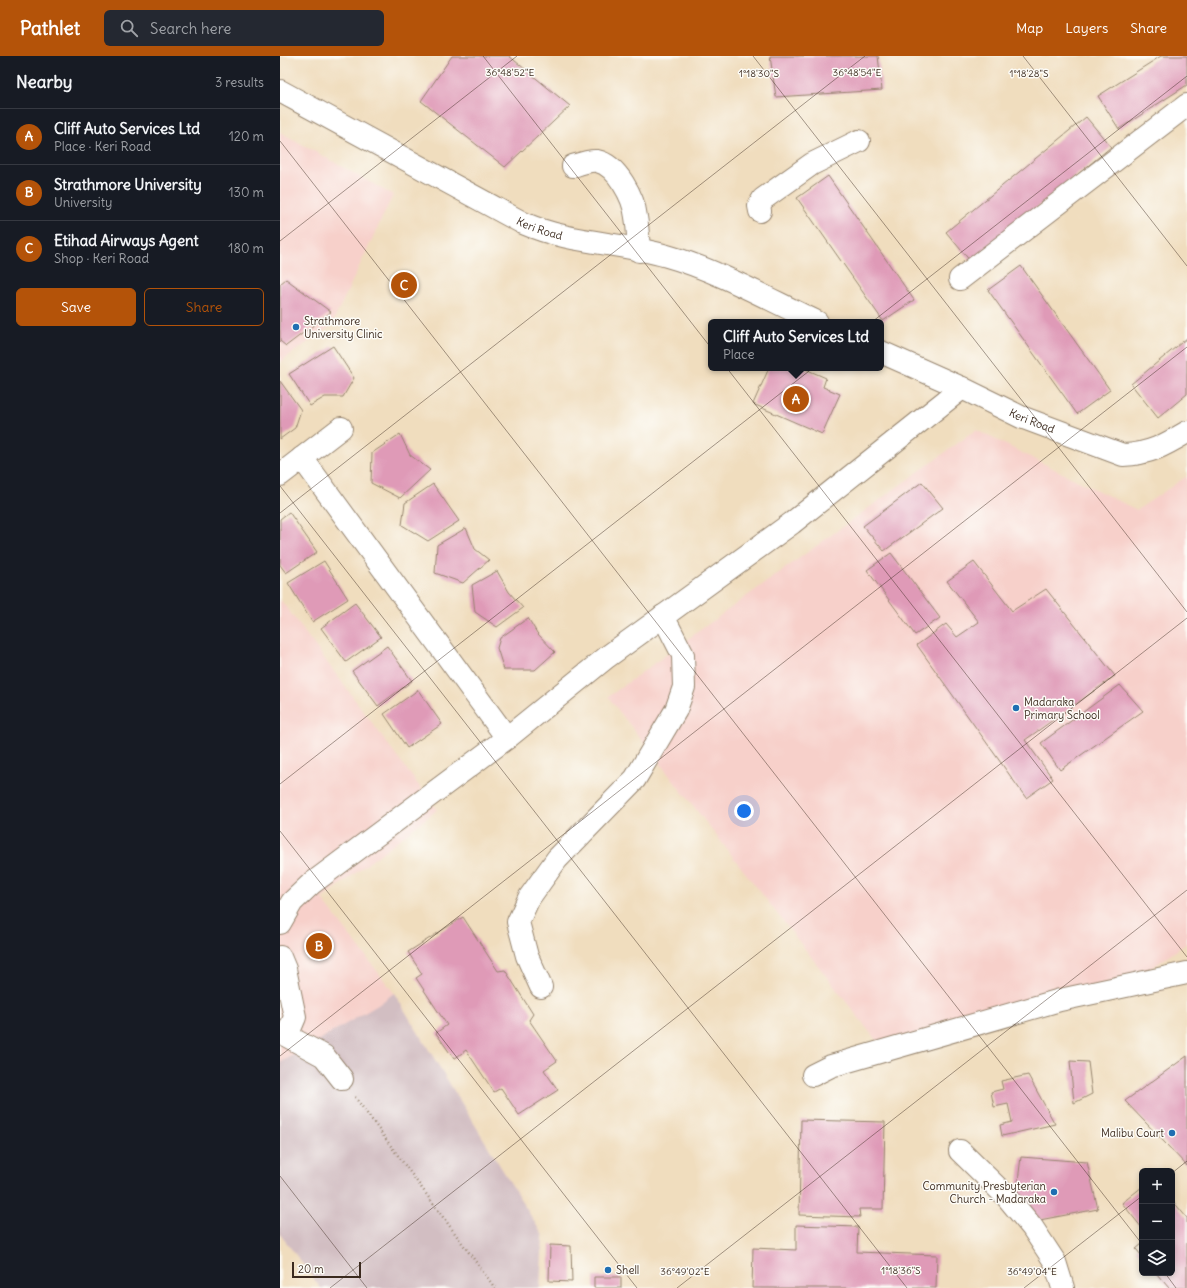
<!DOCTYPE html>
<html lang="en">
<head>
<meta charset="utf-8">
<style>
  body { margin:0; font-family:Delius,sans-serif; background:#242831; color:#f1f3f6 }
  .controls { position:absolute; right:12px; bottom:12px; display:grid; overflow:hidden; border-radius:6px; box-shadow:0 2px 6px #0003 }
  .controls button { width:36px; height:36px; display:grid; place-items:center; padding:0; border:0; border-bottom:1px solid #363941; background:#171b24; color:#f1f3f6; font:20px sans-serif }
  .scale { position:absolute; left:12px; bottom:10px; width:69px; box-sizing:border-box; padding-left:4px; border:2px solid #3b2a1e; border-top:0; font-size:11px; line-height:14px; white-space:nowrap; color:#3b2a1e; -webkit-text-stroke:3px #fdfcf7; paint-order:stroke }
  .you { position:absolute; left:464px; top:755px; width:14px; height:14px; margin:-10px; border:3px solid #fff; border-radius:50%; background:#1a73e8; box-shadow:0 0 0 6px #1a73e833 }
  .badge { display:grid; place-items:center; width:26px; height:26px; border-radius:50%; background:#b45309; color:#fff; font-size:13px; font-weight:700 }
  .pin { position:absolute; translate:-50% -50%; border:2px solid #fff; box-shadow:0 1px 4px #0006 }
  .popup { position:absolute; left:428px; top:263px; width:176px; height:52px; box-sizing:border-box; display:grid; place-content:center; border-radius:6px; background:#171b24; filter:drop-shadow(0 1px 3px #0005); font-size:13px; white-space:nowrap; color:#9ea1a6 }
  .popup b { font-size:15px; color:#f1f3f6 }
  .popup::after { content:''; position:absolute; left:50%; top:100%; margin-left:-8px; border:8px solid transparent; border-top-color:#171b24 }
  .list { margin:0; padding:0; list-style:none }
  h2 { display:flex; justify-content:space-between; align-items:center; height:52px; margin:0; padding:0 16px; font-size:17px }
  h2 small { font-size:13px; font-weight:400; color:#9ea1a6 }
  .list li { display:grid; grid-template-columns:26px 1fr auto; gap:12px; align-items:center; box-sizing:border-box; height:56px; padding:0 16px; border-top:1px solid #363941 }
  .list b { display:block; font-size:15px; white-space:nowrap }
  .list p { margin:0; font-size:13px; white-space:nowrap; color:#9ea1a6 }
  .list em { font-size:13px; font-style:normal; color:#9ea1a6 }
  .actions { display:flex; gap:8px; padding:12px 16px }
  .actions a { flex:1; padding:9px 0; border:1px solid #b45309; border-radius:6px; text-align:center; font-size:14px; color:#b45309 }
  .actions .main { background:#b45309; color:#fff }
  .icon { flex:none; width:22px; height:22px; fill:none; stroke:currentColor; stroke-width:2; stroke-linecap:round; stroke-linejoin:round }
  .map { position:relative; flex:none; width:907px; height:1232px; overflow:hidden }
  header { display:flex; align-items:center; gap:24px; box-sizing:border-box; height:56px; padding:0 20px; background:#b45309; color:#fff }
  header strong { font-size:19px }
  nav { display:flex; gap:22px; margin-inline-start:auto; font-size:14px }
  .search { width:280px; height:36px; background:#242831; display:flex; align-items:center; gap:10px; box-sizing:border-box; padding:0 14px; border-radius:6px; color:#9ea1a6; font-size:15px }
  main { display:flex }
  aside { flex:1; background:#171b24 }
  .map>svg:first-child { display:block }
  .built { fill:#f7d0ca }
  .industrial { fill:#d2bec2 }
  .building { fill:#df9ab7 }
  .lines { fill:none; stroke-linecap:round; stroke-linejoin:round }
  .minor-casing { stroke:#96846e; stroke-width:24 }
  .path { stroke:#96846e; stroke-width:2.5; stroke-dasharray:1 3; stroke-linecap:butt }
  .minor { stroke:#fff; stroke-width:22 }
  .ticks { fill:none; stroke:#3b2a1e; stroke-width:1; stroke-opacity:0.45 }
  .poi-dot { fill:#1f6fb2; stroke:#fdfcf7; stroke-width:1.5 }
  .labels { text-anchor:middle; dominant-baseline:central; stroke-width:3; stroke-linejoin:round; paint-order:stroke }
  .street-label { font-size:11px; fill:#3b2a1e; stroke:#fdfcf7 }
  .poi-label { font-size:11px; fill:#3b2a1e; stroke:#fdfcf7; text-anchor:start }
  .ticks-label { font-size:10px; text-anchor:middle; fill:#3b2a1e; stroke:#fdfcf7; stroke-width:3; stroke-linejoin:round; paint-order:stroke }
</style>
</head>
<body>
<header>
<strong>Pathlet</strong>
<div class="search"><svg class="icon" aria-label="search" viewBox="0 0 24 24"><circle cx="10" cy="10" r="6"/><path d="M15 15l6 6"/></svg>Search here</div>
<nav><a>Map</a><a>Layers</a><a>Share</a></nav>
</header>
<main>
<aside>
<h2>Nearby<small>3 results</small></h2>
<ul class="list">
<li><span class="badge">A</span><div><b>Cliff Auto Services Ltd</b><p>Place · Keri Road</p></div><em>120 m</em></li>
<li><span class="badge">B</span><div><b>Strathmore University</b><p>University</p></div><em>130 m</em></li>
<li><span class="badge">C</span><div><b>Etihad Airways Agent</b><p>Shop · Keri Road</p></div><em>180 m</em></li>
</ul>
<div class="actions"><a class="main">Save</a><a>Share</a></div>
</aside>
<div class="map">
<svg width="907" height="1232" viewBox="0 0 907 1232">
  <rect width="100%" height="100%" fill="#fdfcf7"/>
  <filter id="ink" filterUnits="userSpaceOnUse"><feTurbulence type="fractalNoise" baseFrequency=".025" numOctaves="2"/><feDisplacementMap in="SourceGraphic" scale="8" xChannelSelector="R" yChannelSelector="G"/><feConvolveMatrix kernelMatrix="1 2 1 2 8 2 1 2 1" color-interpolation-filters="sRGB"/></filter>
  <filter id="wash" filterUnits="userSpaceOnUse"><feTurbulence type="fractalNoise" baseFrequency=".012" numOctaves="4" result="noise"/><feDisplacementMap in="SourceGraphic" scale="16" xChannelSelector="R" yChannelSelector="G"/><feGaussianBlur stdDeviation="0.9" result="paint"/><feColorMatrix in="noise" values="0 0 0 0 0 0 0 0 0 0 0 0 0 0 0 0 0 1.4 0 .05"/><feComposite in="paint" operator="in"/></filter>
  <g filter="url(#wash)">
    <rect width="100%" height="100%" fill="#f0ddbe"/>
    <path class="built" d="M 0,76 L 113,139 L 51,270 L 0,306 Z
      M 696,374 L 857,454 L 907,420 L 907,887 L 835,938 L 603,993 L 328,641 Z
      M 0,543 L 157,754 L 42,843 L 114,937 L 263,1180 L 260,1232 L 41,1232 L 0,1178 Z"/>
    <path class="industrial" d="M 114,937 L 263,1180 L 260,1232 L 41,1232 L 0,1178 L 0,1007 L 98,949 Z"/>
    <g id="blocks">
      <path class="building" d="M 172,0 L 229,0 L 290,50 L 225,111 L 141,45 Z
        M 490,0 L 598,0 L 602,34 L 496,41 Z
        M 881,0 L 907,0 L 907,29 L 839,73 L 818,40 Z
        M 806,61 L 831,91 L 691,206 L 666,176 Z
        M 548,120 L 634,244 L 603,265 L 517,142 Z
        M 741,210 L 830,334 L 797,358 L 708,234 Z
        M 6,223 L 51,256 L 6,290 L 0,285 L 0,228 Z
        M 907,282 L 907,338 L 878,362 L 851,328 Z
        M 53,290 L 74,322 L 63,341 L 45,341 L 30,350 L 9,318 Z
        M 489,312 L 523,312 L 546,322 L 543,331 L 560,338 L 542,378 L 473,348 Z
        M 0,325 L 21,354 L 15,372 L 0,383 Z
        M 120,378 L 130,399 L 150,414 L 120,442 L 91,427 L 92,397 Z
        M 642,426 L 663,452 L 604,495 L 583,470 Z
        M 153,428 L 179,465 L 148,485 L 122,469 L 125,447 Z
        M 9,456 L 37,496 L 6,517 L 0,509 L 0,463 Z
        M 186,472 L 195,493 L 209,504 L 183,527 L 155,517 L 157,489 Z
        M 611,497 L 660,562 L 635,579 L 587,514 Z
        M 44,505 L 68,543 L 32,566 L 8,527 Z
        M 694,506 L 732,555 L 766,533 L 835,620 L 745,684 L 773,723 L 746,742 L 637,589 L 666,568 L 677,581 L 699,566 L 667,525 Z
        M 217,515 L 229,536 L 243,552 L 217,571 L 195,556 L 192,529 Z
        M 75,547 L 101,581 L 66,606 L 41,572 Z
        M 248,562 L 257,577 L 275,596 L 255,614 L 224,614 L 217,592 L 220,582 Z
        M 107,590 L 132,625 L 98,650 L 72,615 Z
        M 840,629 L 863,655 L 780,714 L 761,687 Z
        M 138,634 L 162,668 L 127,692 L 104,658 Z
        M 183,861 L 218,915 L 225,914 L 253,958 L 249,964 L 277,1005 L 264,1014 L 278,1034 L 239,1059 L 221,1032 L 214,1036 L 186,994 L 174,1003 L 156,977 L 167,969 L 136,922 L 142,918 L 128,896 Z
        M 907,1000 L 907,1110 L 845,1045 Z
        M 790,1005 L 808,1006 L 812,1038 L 794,1047 Z
        M 748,1019 L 775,1068 L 722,1080 L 720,1069 L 732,1066 L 728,1048 L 714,1051 L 711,1036 L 723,1033 L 721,1025 Z
        M 521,1064 L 605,1066 L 603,1153 L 579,1153 L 580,1161 L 519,1159 Z
        M 741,1101 L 807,1106 L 818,1153 L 749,1166 L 737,1133 Z
        M 862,1131 L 862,1172 L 842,1147 Z
        M 892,1144 L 907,1162 L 907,1232 L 889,1232 L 876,1217 L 892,1217 Z
        M 516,1169 L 578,1171 L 577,1196 L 657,1199 L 656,1232 L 472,1232 L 473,1192 L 516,1194 Z
        M 862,1188 L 862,1200 L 856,1193 Z
        M 270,1189 L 291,1190 L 292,1226 L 269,1225 Z
        M 314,1221 L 341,1221 L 341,1232 L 314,1232 Z"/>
    </g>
  </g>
  <g filter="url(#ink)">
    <use href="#blocks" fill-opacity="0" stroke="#96846e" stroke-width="1"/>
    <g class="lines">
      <defs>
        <g id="minor">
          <path id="s1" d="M 0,35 L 243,167 C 291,188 339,186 387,200 C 437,214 490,244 537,266"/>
          <path d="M 293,110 C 299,108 310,104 317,105 C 337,109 354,142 356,161 C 358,172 358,183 359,195"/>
          <path d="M 480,155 L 479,150 L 483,143 L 532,108 L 579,85"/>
          <path d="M 680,223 L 907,49"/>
          <path id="s2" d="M 601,296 L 682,332 L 741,361 L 843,399 C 870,398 885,389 907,376"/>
          <path d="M 22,402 L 227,682 L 327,601 L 512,467 L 682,332"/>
          <path d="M 0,419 L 61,372"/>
          <path d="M 0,867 L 12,846 L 31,828 L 227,682"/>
          <path d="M 0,901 L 5,913 L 15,961 L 7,980 L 44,1000 L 62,1023"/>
          <path d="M 261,931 L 247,900 L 238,866 L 249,842 L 277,803 L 355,723 L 396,654 L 404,631 L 403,599 L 383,560"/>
          <path d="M 533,1019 L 551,1010 L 780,944 L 907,917"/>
          <path d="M 680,1095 L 728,1142 L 752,1171 L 775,1206 L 783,1232"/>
        </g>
      </defs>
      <use href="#minor" class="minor-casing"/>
      <path class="path" d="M 75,1041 L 215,1232"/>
      <use href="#minor" class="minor"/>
    </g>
  </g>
  <path class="ticks" d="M 203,0 L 907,901M 473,0 L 907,556M 743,0 L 907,210M 0,85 L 862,1188M 0,185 L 237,0M 0,430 L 627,1232M 0,457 L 585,0M 0,728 L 907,20M 0,775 L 357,1232M 0,1000 L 907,291M 892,1117 L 907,1105M 0,1120 L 87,1232M 885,1217 L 896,1232M 50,1232 L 907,562M 397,1232 L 907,834M 744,1232 L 862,1140"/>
  <g class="poi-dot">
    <circle cx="16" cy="271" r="4"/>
    <circle cx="736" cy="652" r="4"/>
    <circle cx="892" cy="1077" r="4"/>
    <circle cx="774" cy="1136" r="4"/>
    <circle cx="328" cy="1214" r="4"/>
  </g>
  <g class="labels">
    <g class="street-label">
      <text stroke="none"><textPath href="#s1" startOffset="294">Keri Road</textPath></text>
      <text stroke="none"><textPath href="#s2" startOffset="166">Keri Road</textPath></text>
    </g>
    <g class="poi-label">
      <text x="24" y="265">Strathmore<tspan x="24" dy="13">University Clinic</tspan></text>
      <text x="744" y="646">Madaraka<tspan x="744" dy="13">Primary School</tspan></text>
      <text x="884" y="1077" text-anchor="end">Malibu Court</text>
      <text x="766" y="1130" text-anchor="end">Community Presbyterian<tspan x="766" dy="13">Church - Madaraka</tspan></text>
      <text x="336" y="1214">Shell</text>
    </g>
  </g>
  <g class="ticks-label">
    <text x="230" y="20">36°48'52"E</text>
    <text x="577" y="20">36°48'54"E</text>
    <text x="749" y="21">1°18'28"S</text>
    <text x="479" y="21">1°18'30"S</text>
    <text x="621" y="1218">1°18'36"S</text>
    <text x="405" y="1219">36°49'02"E</text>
    <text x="752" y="1219">36°49'04"E</text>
  </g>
</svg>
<div class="controls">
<button>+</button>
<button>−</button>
<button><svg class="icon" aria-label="layers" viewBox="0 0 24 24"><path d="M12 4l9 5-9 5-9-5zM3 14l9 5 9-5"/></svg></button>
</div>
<div class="scale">20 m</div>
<div class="you"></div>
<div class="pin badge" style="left:516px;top:343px">A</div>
<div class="popup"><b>Cliff Auto Services Ltd</b>Place</div>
<div class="pin badge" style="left:39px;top:890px">B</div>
<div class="pin badge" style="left:124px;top:229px">C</div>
</div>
</main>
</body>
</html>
